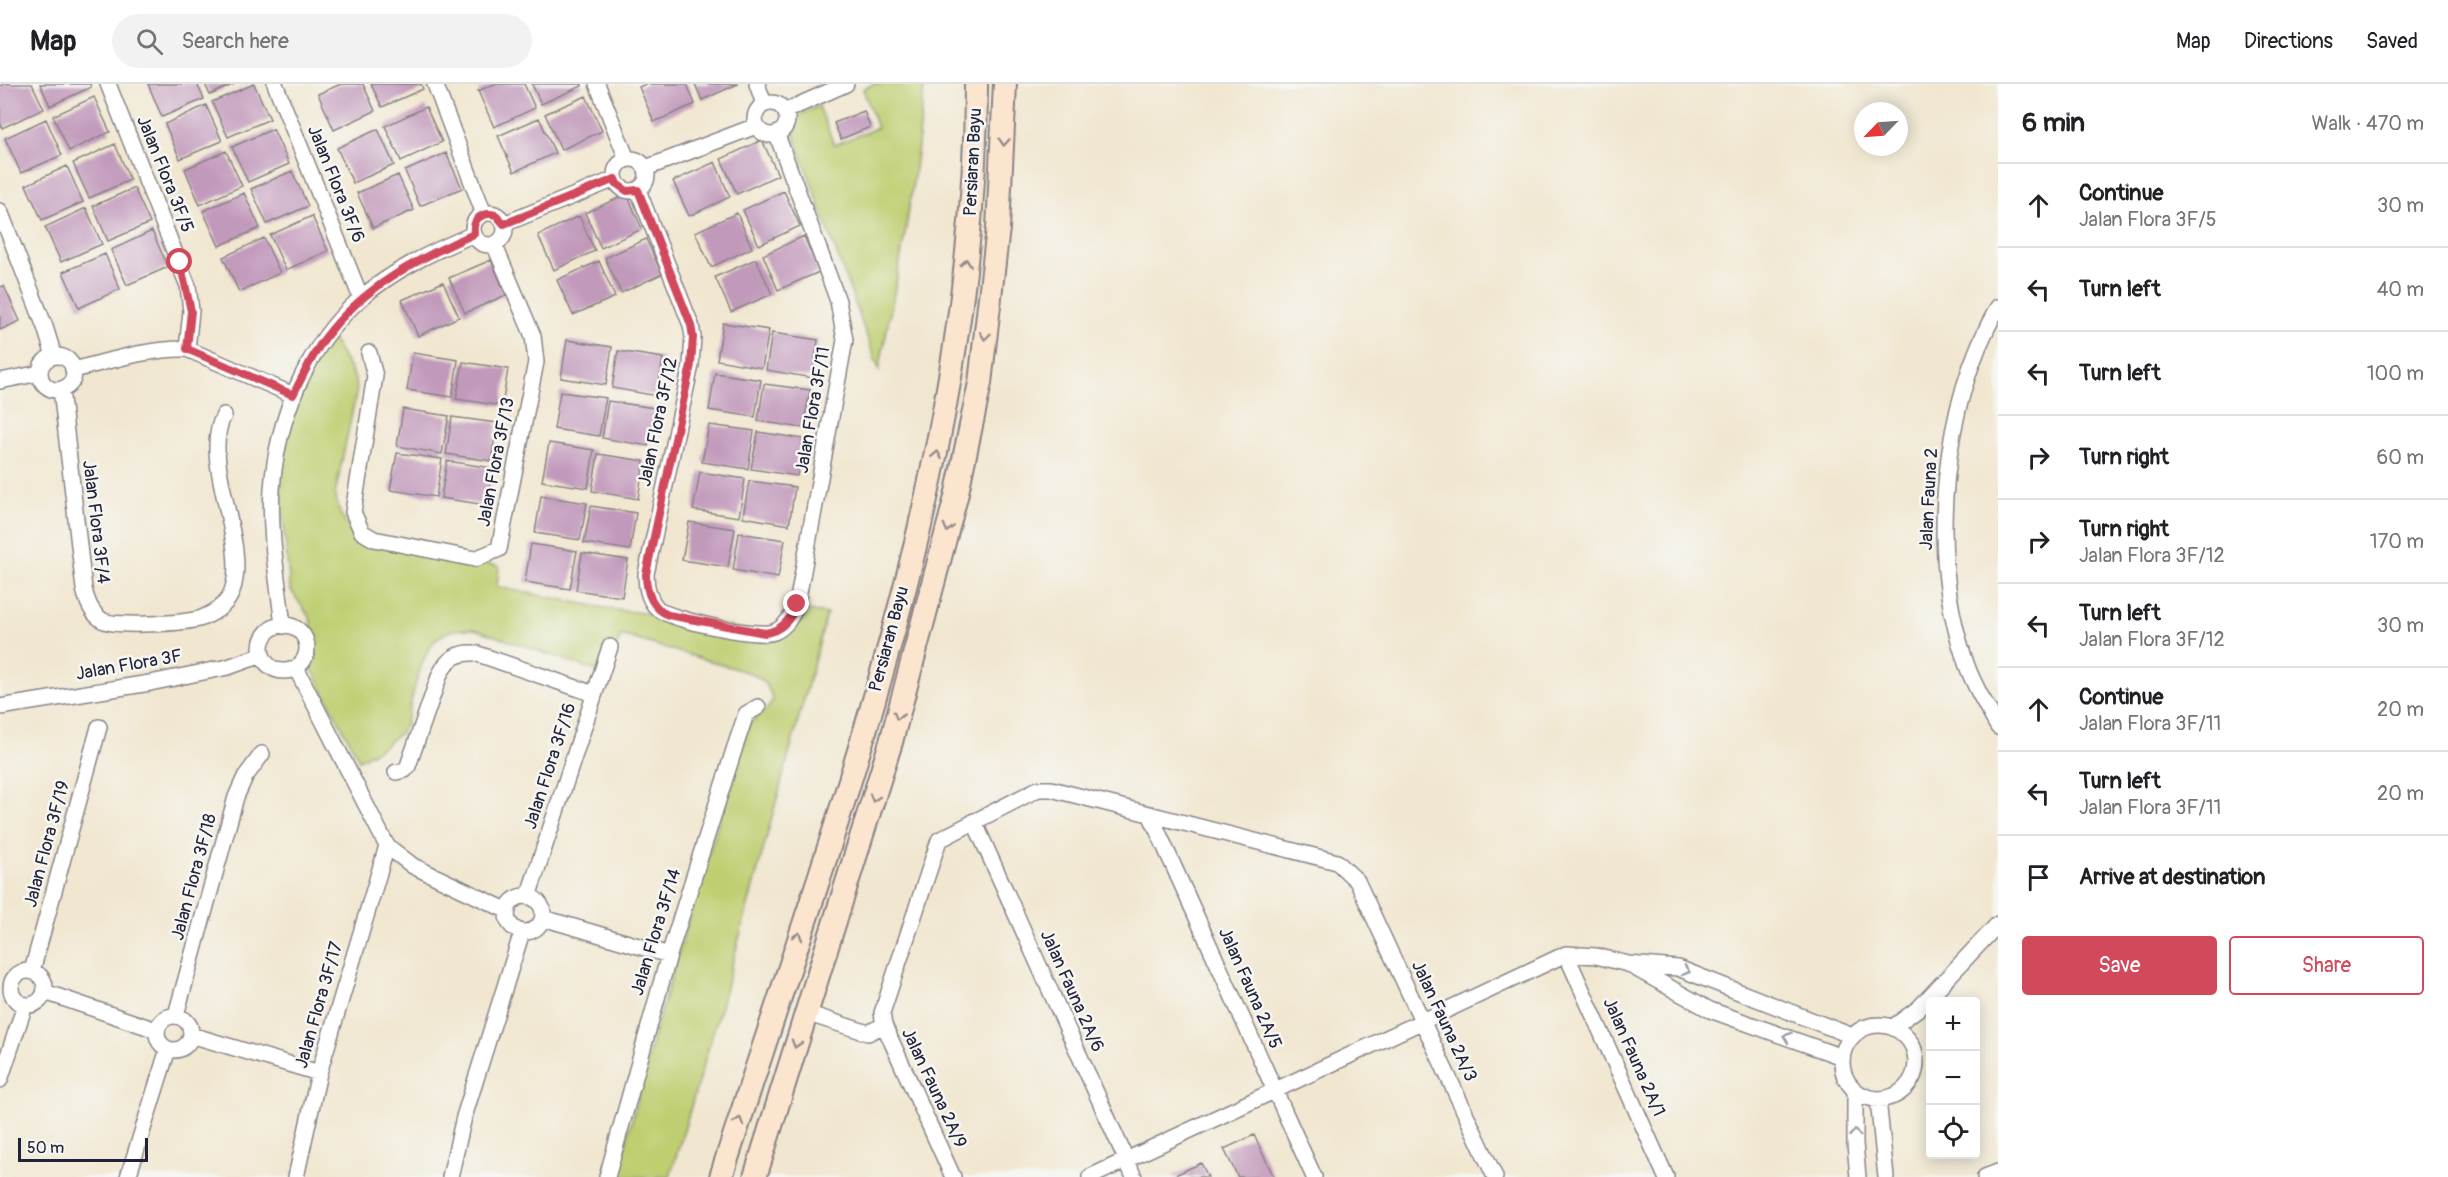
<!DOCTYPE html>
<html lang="en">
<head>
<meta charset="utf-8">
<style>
  body { margin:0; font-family:Pangolin,sans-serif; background:#f2f2f2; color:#202124 }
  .controls { position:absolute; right:18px; bottom:18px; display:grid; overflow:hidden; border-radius:6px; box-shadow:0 3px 15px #0003 }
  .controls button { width:54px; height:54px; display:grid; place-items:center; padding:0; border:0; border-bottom:2px solid #e0e0e0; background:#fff; color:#202124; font:30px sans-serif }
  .compass { position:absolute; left:1854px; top:18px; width:54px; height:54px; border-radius:50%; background:#fff; box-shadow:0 3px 15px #0003; rotate:245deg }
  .scale { position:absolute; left:18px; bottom:15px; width:130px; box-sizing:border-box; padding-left:6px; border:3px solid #22223b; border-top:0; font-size:16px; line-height:21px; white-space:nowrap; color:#22223b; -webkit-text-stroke:4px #f6f6f2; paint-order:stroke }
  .stop { position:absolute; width:18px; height:18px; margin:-14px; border:4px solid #d1495b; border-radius:50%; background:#fff }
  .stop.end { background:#d1495b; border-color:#fff; box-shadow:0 2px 6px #0008 }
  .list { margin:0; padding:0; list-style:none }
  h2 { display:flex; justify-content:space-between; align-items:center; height:78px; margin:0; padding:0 24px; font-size:26px }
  h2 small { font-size:20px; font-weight:400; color:#757577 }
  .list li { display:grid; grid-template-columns:39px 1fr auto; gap:18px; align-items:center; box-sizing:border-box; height:84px; padding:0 24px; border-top:2px solid #e0e0e0 }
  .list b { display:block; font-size:22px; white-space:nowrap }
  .list p { margin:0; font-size:20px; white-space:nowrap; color:#757577 }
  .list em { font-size:20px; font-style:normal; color:#757577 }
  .actions { display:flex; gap:12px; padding:18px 24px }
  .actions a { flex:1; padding:14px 0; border:2px solid #d1495b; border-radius:6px; text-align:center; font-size:21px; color:#d1495b }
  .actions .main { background:#d1495b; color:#fff }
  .icon { flex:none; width:33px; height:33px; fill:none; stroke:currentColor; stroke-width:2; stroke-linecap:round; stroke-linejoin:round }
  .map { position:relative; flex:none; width:1998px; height:1093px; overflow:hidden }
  header { display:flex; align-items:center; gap:36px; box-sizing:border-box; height:84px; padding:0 30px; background:#fff; border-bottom:2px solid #e0e0e0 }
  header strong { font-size:28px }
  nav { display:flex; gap:33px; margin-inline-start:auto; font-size:21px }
  .search { width:420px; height:54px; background:#f2f2f2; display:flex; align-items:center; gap:15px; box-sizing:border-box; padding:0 21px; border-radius:33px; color:#757577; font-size:22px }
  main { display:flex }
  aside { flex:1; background:#fff }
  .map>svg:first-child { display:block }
  .green { fill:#bfce70; stroke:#707856; stroke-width:1.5 }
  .building { fill:#c199bb }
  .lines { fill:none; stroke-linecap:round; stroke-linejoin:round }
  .street-casing { stroke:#8a8486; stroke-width:18 }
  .secondary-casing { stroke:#8a8486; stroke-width:26 }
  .street { stroke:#fff; stroke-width:15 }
  .secondary { stroke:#fbe5cf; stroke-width:22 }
  .oneway { stroke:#998d8c }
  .oneway2 { stroke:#9c9ca7 }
  .route { stroke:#d1495b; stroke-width:8 }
  .labels { text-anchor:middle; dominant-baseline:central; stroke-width:5; stroke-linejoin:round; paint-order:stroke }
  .street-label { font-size:18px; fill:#22223b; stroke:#f6f6f2 }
</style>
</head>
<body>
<header>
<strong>Map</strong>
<div class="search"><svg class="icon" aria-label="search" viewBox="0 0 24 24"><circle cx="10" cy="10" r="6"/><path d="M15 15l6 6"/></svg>Search here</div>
<nav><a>Map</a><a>Directions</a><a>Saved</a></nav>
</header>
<main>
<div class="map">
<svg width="1998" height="1093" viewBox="0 0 1998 1093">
  <rect width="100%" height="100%" fill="#f6f6f2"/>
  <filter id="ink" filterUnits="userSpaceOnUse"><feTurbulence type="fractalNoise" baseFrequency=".0167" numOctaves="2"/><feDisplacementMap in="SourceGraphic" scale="12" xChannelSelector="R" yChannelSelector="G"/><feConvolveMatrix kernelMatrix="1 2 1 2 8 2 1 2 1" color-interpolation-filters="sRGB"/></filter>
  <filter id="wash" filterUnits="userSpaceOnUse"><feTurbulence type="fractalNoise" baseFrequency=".008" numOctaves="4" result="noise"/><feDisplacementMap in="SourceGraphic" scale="24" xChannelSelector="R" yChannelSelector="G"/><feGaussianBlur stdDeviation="1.35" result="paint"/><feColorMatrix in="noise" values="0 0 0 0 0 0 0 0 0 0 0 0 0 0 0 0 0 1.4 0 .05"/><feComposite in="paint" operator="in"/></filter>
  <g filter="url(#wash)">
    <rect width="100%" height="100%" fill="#f1e7d0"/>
    <path class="green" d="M 874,0 L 924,0 C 917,96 898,191 879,286 L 791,43 C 795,30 808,27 819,22 L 834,61 L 877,44 L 863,5 Z
      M 330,251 L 354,292 L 357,305 L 335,410 C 338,433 349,449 370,459 L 499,482 L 497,503 L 615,526 L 677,532 L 762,549 L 796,525 L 827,530 L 720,925 L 670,1093 L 617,1093 L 656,943 L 741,664 L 749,640 L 768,624 L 773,616 C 768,602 764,595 750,589 L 621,551 L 606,590 L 475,545 C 463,545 449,545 439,553 C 420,568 412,615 406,639 L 401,648 L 384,662 L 359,676 L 311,583 L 314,557 L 310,534 L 290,505 L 280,404 L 286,346 L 304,301 Z"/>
    <g id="blocks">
      <path class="building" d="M 5,0 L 32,0 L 44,25 L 2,44 L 0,38 L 0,2 Z
        M 40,0 L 90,0 L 91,3 L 50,22 Z
        M 148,0 L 197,0 L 204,15 L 162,33 Z
        M 205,0 L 234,0 L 210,11 Z
        M 254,0 L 270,35 L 228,53 L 212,18 Z
        M 341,0 L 363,0 L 375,27 L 334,46 L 318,10 Z
        M 371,0 L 421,0 L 423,5 L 382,23 Z
        M 494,0 L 524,0 L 535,24 L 494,43 L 478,7 Z
        M 532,0 L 582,0 L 582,2 L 541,20 Z
        M 646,0 L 687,0 L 695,20 L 654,38 L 639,3 Z
        M 695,0 L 738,0 L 702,16 Z
        M 586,12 L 602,47 L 561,66 L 545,30 Z
        M 94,13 L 110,48 L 69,67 L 53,32 Z
        M 206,21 L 222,57 L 180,75 L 165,40 Z
        M 426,23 L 442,58 L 401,77 L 385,42 Z
        M 864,27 L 870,43 L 841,55 L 834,39 Z
        M 539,34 L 555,69 L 514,88 L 498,52 Z
        M 46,35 L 62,71 L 21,89 L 5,54 Z
        M 273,45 L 289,80 L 248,98 L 232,63 Z
        M 378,45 L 394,81 L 353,99 L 337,64 Z
        M 762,56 L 778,91 L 737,110 L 721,75 Z
        M 115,60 L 130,96 L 89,114 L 73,79 Z
        M 226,67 L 242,102 L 200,121 L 185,85 Z
        M 446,69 L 462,104 L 420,122 L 405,87 Z
        M 715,78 L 730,113 L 689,132 L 673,97 Z
        M 67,82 L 83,118 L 42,136 L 26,101 Z
        M 292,87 L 308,122 L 267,140 L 251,105 Z
        M 398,91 L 414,126 L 373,144 L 357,109 Z
        M 134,104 L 150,139 L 108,157 L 93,122 Z
        M 784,107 L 800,142 L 759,161 L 743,126 Z
        M 244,109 L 260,144 L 219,162 L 203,127 Z
        M 627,110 L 642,145 L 601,164 L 585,129 Z
        M 86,124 L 102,160 L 61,178 L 45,143 Z
        M 737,129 L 752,164 L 711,183 L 695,148 Z
        M 312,132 L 328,167 L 286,186 L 270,151 Z
        M 579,132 L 595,167 L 554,186 L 538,151 Z
        M 152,147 L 168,183 L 127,201 L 111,166 Z
        M 804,152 L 819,188 L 778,206 L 763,171 Z
        M 264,154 L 280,189 L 239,208 L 223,173 Z
        M 646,155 L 662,190 L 621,209 L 605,174 Z
        M 105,170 L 120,205 L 79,224 L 63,188 Z
        M 756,175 L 772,210 L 731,228 L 715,193 Z
        M 491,176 L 506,211 L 465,229 L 449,194 Z
        M 599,177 L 615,213 L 573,231 L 557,196 Z
        M 443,198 L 459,233 L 418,252 L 402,216 Z
        M 4,202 L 20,237 L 0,246 L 0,203 Z
        M 723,239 L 769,246 L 762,284 L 717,276 Z
        M 772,249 L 818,256 L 812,294 L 766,286 Z
        M 567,256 L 612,263 L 606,301 L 561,294 Z
        M 618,267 L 663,274 L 657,312 L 612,304 Z
        M 413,269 L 458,276 L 452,313 L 407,306 Z
        M 463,278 L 508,285 L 502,322 L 456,315 Z
        M 715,289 L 761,296 L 755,333 L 709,326 Z
        M 764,300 L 810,306 L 803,344 L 758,337 Z
        M 560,308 L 606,314 L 599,352 L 554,345 Z
        M 608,317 L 654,324 L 648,362 L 602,354 Z
        M 403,325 L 449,332 L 442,370 L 397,362 Z
        M 452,333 L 497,339 L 491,377 L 446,370 Z
        M 709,341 L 754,347 L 748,385 L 702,378 Z
        M 758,348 L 803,355 L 797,392 L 751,385 Z
        M 549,359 L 594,366 L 588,404 L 542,397 Z
        M 397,369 L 442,375 L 436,413 L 390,406 Z
        M 598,370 L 644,377 L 638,415 L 592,407 Z
        M 447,377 L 493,384 L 486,421 L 441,414 Z
        M 700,388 L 745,395 L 739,433 L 693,426 Z
        M 749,397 L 795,403 L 789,441 L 743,433 Z
        M 541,412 L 587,419 L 580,456 L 535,449 Z
        M 591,422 L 636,429 L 630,466 L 584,459 Z
        M 689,438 L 735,445 L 728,483 L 682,476 Z
        M 739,449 L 785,456 L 778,494 L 733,486 Z
        M 531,460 L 577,467 L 570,505 L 525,498 Z
        M 582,469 L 628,476 L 622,513 L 576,506 Z
        M 1254,1051 L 1261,1066 L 1274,1093 L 1238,1093 L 1224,1065 Z
        M 1201,1079 L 1208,1093 L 1171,1093 Z"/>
    </g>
  </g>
  <g filter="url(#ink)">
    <use href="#blocks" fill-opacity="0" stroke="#8a8486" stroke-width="1.5"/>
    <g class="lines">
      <defs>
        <path id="street" d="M 108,0 L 188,202 L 191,227 L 187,265
          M 275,0 L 361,214
          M 435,0 L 484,130
          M 597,0 L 627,75
          M 757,0 L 764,20
          M755 35a16 16 0 1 1 32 0a16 16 0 1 1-32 0Z
          M 785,27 L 846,0
          M615 91a16 16 0 1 1 32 0a16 16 0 1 1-32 0Z
          M 646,84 L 756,42
          M 638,106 L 691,241 L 693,253 L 691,281 L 646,490 C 646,502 648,515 657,524 C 669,536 758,554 774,548 C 785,544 793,531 797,520 L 845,256 L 838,217 L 777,51
          M 0,127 L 45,243 L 54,272
          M473 145a16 16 0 1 1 32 0a16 16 0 1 1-32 0Z
          M 504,140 L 615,95
          M 1998,223 C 1942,322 1928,465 1964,573 C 1971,597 1986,621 1998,643
          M 369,269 L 375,292 L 353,428 L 362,448 L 374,455 L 475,475 L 499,465 L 536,278 L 533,252 L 494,160
          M40 289a17 17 0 1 1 34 0a17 17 0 1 1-34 0Z
          M 73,286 C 110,277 149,264 187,265 L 293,311
          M 0,297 L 40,289
          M 61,305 L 84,505 C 87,517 91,529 102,536 C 114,544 188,539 202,534 C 214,529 228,520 232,507 C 250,458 199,376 224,331
          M261 564a23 23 0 1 1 46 0a23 23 0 1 1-46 0Z
          M 283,542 C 278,497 269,450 272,405 C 277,336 306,262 360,215 C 393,186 434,167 474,150
          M 296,584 L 387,762 L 413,782 L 508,827
          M 0,623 L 150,599 L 228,583 L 262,571
          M 396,688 L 405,686 L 408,682 L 440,590 C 448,574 458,568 475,569 L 594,610
          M 1150,730 L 1314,1093
          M 974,737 L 1134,1093
          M507 830a18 18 0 1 1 36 0a18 18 0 1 1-36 0Z
          M 528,813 L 610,563
          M 543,834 L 669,871
          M 1566,870 L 1666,1093
          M 1633,883 L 1710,926 L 1842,973
          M 32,887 L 99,643
          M11 904a17 17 0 1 1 34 0a17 17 0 1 1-34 0Z
          M 45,908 L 156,946
          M 806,929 L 868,949 L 884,941
          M 176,931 L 236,713 L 245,693 L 262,670
          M157 949a17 17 0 1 1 34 0a17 17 0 1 1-34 0Z
          M1842 978a37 37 0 1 1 74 0a37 37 0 1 1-74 0Z
          M 1893,943 L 1919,924 L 1998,840
          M 191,951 L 319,989
          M 0,996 L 25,921
          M 1855,1006 L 1855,1060 L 1858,1093
          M 1878,1015 L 1886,1093
          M 128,1093 L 168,965
          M 296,1093 L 319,989 L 387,762
          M 450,1093 L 464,1033 L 522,848
          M 607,1093 L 669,871 L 734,666 L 746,630 L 758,623
          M 953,1093 L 884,941 L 882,929 L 939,756 L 1038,705 L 1051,705 L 1337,778 L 1357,797 L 1495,1093
          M 1090,1093 L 1566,870 L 1596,872 L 1628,880 L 1678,884 L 1852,952
          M 1985,1093 L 1998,1088"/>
        <path id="secondary" d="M 721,1093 C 834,741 977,374 976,0
          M 755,1093 L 891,658 L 956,413 L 980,299 L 998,144 L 1005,0"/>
      </defs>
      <use href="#street" class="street-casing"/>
      <use href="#secondary" class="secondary-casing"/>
      <use href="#street" class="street"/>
      <use href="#secondary" class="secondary"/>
    </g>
    <defs><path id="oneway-chevron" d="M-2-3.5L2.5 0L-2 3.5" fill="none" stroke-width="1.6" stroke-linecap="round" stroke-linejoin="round" transform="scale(1.5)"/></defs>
    <g class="oneway">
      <use href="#oneway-chevron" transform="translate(1004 58) rotate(94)"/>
      <use href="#oneway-chevron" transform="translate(966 179) rotate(-83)"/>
      <use href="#oneway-chevron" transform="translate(985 252) rotate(97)"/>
      <use href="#oneway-chevron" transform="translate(937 371) rotate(-79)"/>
      <use href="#oneway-chevron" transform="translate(948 444) rotate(104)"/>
      <use href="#oneway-chevron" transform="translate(898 632) rotate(106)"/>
      <use href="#oneway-chevron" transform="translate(874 714) rotate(107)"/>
      <use href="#oneway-chevron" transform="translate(798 852) rotate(-72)"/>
      <use href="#oneway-chevron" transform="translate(796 960) rotate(107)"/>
      <use href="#oneway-chevron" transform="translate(739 1037) rotate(-72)"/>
    </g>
    <g class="oneway2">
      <use href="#oneway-chevron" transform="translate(1686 887) rotate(18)"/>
      <use href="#oneway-chevron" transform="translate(1787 953) rotate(-160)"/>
      <use href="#oneway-chevron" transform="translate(1855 1049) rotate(-90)"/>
    </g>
  </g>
  <g class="lines" filter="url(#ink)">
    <path class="route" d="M 180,178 L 191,227 L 187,265 L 293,311 C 303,292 312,271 325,254 C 363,203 417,175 474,150 C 472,135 482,127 496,131 L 504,140 L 615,95 L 617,100 L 627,107 L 638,106 L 691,241 L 693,253 L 691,281 L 646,490 C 646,508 651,523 668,531 L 765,549 C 781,547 791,535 797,520"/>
  </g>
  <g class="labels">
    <g class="street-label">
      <text transform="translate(973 78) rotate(-87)">Persiaran Bayu</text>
      <text transform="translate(165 90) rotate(68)">Jalan Flora 3F/5</text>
      <text transform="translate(336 100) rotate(68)">Jalan Flora 3F/6</text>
      <text transform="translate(813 326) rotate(-80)">Jalan Flora 3F/11</text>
      <text transform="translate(658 338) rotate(-78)">Jalan Flora 3F/12</text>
      <text transform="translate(496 378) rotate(-79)">Jalan Flora 3F/13</text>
      <text transform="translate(1929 415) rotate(-87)">Jalan Fauna 2</text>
      <text transform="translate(96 438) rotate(83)">Jalan Flora 3F/4</text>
      <text transform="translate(889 555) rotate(-75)">Persiaran Bayu</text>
      <text transform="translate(129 581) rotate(-10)">Jalan Flora 3F</text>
      <text transform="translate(550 682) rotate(-72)">Jalan Flora 3F/16</text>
      <text transform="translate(47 760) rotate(-75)">Jalan Flora 3F/19</text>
      <text transform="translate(194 793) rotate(-75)">Jalan Flora 3F/18</text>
      <text transform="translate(656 848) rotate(-73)">Jalan Flora 3F/14</text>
      <text transform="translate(1250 904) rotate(66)">Jalan Fauna 2A/5</text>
      <text transform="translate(1072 907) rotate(66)">Jalan Fauna 2A/6</text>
      <text transform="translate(319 921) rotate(-74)">Jalan Flora 3F/17</text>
      <text transform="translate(1444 937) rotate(65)">Jalan Fauna 2A/3</text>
      <text transform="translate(1634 973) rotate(66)">Jalan Fauna 2A/1</text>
      <text transform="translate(934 1004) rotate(65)">Jalan Fauna 2A/9</text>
    </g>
  </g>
</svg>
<div class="controls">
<button>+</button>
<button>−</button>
<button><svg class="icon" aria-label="locate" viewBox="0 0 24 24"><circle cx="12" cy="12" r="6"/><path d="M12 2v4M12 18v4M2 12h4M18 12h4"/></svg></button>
</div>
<svg class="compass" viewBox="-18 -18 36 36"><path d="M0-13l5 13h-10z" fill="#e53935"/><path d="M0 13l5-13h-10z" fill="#757577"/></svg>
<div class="scale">50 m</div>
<div class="stop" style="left:180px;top:178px"></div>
<div class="stop end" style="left:797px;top:520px"></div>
</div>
<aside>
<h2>6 min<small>Walk · 470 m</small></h2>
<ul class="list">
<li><svg class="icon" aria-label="ahead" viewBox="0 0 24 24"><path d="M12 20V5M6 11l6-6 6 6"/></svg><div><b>Continue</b><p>Jalan Flora 3F/5</p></div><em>30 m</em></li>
<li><svg class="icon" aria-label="left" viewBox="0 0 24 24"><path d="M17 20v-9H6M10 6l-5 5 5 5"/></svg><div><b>Turn left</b></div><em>40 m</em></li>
<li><svg class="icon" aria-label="left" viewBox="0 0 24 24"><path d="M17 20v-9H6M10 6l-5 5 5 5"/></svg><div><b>Turn left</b></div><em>100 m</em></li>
<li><svg class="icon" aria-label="right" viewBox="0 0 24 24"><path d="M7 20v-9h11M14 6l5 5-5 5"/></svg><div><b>Turn right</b></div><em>60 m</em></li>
<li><svg class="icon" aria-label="right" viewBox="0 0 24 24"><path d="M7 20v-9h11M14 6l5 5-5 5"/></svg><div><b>Turn right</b><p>Jalan Flora 3F/12</p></div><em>170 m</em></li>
<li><svg class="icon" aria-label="left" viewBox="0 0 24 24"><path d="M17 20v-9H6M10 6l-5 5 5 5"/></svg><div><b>Turn left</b><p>Jalan Flora 3F/12</p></div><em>30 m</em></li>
<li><svg class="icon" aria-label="ahead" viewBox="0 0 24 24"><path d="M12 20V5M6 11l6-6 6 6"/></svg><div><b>Continue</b><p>Jalan Flora 3F/11</p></div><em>20 m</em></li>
<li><svg class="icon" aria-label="left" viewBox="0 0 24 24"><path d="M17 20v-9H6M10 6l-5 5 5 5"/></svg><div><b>Turn left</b><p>Jalan Flora 3F/11</p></div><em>20 m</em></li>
<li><svg class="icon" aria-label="arrive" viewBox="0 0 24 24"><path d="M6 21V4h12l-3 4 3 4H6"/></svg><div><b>Arrive at destination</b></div></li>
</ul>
<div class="actions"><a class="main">Save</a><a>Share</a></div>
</aside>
</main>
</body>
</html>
